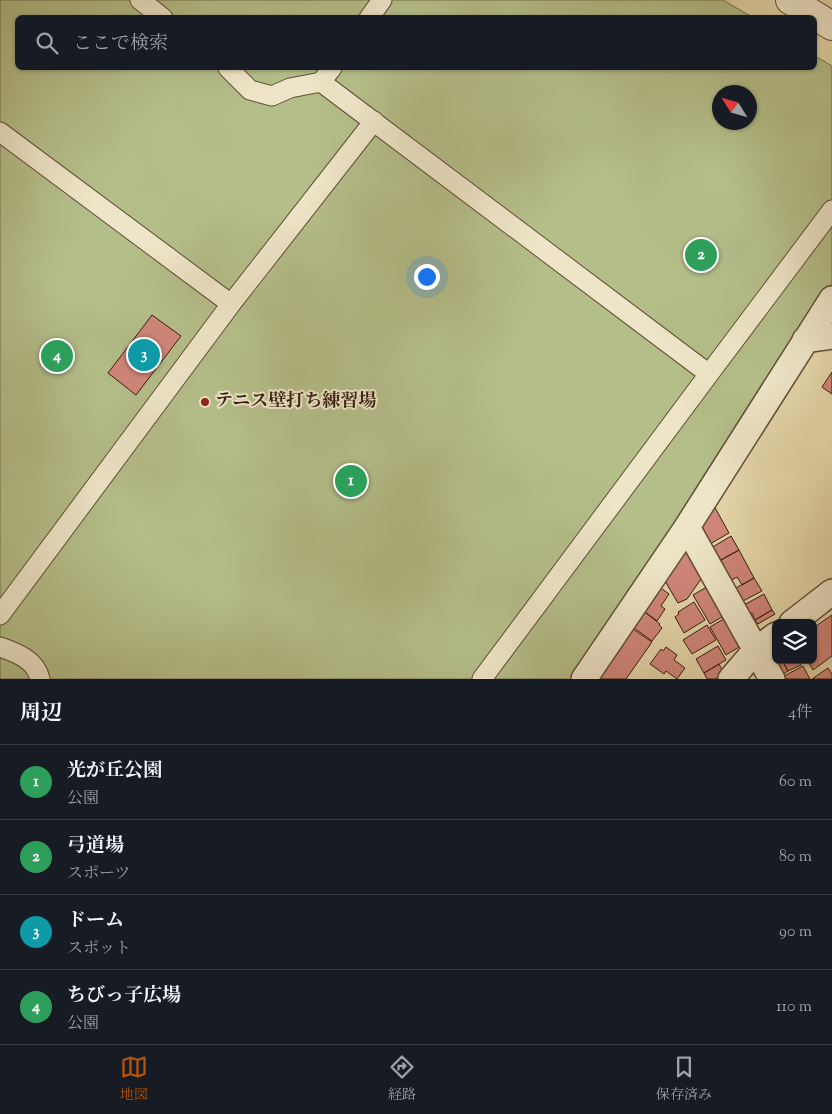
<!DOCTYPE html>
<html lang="ja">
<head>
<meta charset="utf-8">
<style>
  body { margin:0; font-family:"Sorts Mill Goudy","Noto Serif JP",serif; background:#242831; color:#f1f3f6 }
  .controls { position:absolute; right:15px; bottom:15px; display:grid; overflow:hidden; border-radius:8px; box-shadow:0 1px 4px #0004 }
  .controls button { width:45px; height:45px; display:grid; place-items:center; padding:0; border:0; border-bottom:1px solid #363941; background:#171b24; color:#f1f3f6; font:25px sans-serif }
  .compass { position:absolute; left:712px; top:85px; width:45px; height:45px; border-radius:50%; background:#171b24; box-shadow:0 1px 4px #0004; rotate:307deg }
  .you { position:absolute; left:426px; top:276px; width:18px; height:18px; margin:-12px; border:4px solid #fff; border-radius:50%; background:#1a73e8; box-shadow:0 0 0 8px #1a73e833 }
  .badge { display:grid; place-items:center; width:32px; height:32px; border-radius:50%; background:#b45309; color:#fff; font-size:16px; font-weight:700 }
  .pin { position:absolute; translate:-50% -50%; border:2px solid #fff; box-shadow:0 1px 5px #0006 }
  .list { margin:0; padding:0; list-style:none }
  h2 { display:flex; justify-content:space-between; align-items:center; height:65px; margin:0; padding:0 20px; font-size:21px }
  h2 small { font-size:16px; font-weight:400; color:#9ea1a6 }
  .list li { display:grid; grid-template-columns:32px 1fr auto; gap:15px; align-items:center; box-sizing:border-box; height:75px; padding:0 20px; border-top:1px solid #363941 }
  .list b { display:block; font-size:19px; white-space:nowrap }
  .list p { margin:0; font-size:16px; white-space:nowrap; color:#9ea1a6 }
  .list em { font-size:16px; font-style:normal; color:#9ea1a6 }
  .icon { flex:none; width:28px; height:28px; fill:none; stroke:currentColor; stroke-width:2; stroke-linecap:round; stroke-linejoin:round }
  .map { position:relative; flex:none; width:832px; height:679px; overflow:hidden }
  .search { position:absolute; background:#171b24; box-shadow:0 1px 4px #0004; left:15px; right:15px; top:15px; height:55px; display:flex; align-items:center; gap:12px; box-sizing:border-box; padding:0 18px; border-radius:8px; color:#9ea1a6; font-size:19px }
  .sheet { height:365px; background:#171b24 }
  nav { display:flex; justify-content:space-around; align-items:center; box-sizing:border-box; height:70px; border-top:1px solid #363941; background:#171b24; font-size:14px; color:#9ea1a6 }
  nav a { display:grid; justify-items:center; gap:2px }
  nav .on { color:#b45309 }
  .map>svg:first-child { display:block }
  .green { fill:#b4be89; stroke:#746e4c; fill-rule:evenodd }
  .building { fill:#d1877b; stroke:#351f10 }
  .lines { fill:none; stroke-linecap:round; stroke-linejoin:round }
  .pedestrian-casing { stroke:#614d36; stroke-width:21 }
  .minor-casing { stroke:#614d36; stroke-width:28 }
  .tertiary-casing { stroke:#614d36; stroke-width:30 }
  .pedestrian { stroke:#eee5c8; stroke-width:19 }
  .minor { stroke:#eee5c8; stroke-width:25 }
  .tertiary { stroke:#eee5c8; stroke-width:28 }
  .poi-dot { fill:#8f2418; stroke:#eee5c8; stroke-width:2 }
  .labels { text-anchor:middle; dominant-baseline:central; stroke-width:4; stroke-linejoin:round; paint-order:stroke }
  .poi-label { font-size:18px; font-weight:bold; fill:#351f10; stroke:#eee5c8; text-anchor:start }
</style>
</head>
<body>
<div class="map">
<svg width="832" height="679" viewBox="0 0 832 679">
  <rect width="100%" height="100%" fill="#e5d7aa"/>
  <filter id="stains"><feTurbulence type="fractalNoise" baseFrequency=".004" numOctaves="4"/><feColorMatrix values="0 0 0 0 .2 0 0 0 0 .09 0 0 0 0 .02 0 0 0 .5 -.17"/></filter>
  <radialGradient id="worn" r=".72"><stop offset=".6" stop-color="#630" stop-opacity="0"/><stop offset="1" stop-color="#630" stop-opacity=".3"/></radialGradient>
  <path class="green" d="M 0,0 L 723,0 L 752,17 L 18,18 L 18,68 L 814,68 L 815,56 L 832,66 L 832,283 L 572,679 L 0,679 ZM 720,92 L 750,92 L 750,122 L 720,122 Z"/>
  <path class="building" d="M 152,315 L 181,336 L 136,395 L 108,373 Z
    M 832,372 L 832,394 L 822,387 Z
    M 713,504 L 729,533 L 710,544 L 696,519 Z
    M 731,536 L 739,550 L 719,561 L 711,548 Z
    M 690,542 L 706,572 L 687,599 L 678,603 L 665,581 Z
    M 739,550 L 754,578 L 742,585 L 737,577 L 730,581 L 719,561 Z
    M 754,578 L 762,591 L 741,602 L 734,589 Z
    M 710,585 L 727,614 L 710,624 L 693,595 Z
    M 658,586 L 669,594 L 661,606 L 665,609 L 657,621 L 641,609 Z
    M 764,594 L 772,610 L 755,620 L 752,613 L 748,615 L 742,606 Z
    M 694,602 L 705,620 L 684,633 L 675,617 L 679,614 L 678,612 Z
    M 641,609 L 660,624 L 659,625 L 662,628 L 652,641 L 630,625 Z
    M 772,610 L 775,614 L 758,624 L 755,620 Z
    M 832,615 L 832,656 L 813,670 L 807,660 L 813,660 L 813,628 Z
    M 727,617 L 744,644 L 726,655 L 710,627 Z
    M 707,625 L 716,640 L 692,654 L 683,640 Z
    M 630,627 L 652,642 L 626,679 L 593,679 Z
    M 718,646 L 726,660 L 704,673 L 696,659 Z
    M 666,647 L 677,655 L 674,660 L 685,668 L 677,679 L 666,671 L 664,674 L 650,664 L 661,649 L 663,651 Z
    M 777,660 L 782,660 L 788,671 L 778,677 L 770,663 Z
    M 782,660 L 799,660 L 801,665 L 788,671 Z
    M 719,664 L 724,674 L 715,679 L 707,679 L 704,673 Z
    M 803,666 L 810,679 L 785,679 L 784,676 Z
    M 828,668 L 832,674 L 832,679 L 812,679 Z"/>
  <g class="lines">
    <defs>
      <path id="pedestrian" d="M 140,0 L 163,18
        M 369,18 L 382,0
        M 228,68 L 250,90 L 272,96 L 290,88 L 321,82
        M 332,68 L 321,82 L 709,374 L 482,679
        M 0,132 L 231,304
        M 709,374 L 832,210
        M 0,615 L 231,304 L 374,121
        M 0,647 C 17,653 36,660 40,679"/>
      <path id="minor" d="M 805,340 L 832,336
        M 687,527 L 772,679
        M 792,623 L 832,592
        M 584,679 L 687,527 L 832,299
        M 731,679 L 756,650 L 776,635"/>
      <path id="tertiary" d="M 790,0 L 832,26"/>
    </defs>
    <use href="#pedestrian" class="pedestrian-casing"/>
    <use href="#minor" class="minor-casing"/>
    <use href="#tertiary" class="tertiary-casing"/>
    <use href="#pedestrian" class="pedestrian"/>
    <use href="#minor" class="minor"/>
    <use href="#tertiary" class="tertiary"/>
  </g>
  <circle class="poi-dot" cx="205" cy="402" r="5"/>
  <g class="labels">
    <g class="poi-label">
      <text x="215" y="402">テニス壁打ち練習場</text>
    </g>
  </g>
  <rect width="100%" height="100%" filter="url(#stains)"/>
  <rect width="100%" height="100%" fill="url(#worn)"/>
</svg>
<div class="controls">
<button><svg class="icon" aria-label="layers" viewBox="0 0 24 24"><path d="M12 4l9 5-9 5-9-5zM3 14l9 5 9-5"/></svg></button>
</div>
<svg class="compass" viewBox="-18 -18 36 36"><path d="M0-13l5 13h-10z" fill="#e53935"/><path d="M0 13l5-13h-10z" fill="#9ea1a6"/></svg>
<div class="you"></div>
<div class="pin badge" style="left:351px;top:481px;background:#2e9e5b">1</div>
<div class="pin badge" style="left:701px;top:255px;background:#2e9e5b">2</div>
<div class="pin badge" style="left:144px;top:355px;background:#0f9aa8">3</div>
<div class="pin badge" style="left:57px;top:356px;background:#2e9e5b">4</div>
<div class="search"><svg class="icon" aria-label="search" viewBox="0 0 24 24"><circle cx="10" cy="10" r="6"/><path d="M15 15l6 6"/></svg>ここで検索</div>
</div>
<section class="sheet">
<h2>周辺<small>4件</small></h2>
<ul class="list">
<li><span class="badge" style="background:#2e9e5b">1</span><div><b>光が丘公園</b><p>公園</p></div><em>60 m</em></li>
<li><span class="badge" style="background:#2e9e5b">2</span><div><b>弓道場</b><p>スポーツ</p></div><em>80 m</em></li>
<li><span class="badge" style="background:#0f9aa8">3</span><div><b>ドーム</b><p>スポット</p></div><em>90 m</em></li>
<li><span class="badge" style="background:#2e9e5b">4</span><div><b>ちびっ子広場</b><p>公園</p></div><em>110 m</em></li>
</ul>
</section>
<nav>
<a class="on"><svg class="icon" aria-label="map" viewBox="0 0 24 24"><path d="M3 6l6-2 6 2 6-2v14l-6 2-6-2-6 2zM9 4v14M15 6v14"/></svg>地図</a>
<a><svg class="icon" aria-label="directions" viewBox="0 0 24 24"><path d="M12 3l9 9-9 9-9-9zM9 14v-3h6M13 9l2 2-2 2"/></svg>経路</a>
<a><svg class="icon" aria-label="saved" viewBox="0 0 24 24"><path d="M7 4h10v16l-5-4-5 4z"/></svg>保存済み</a>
</nav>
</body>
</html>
